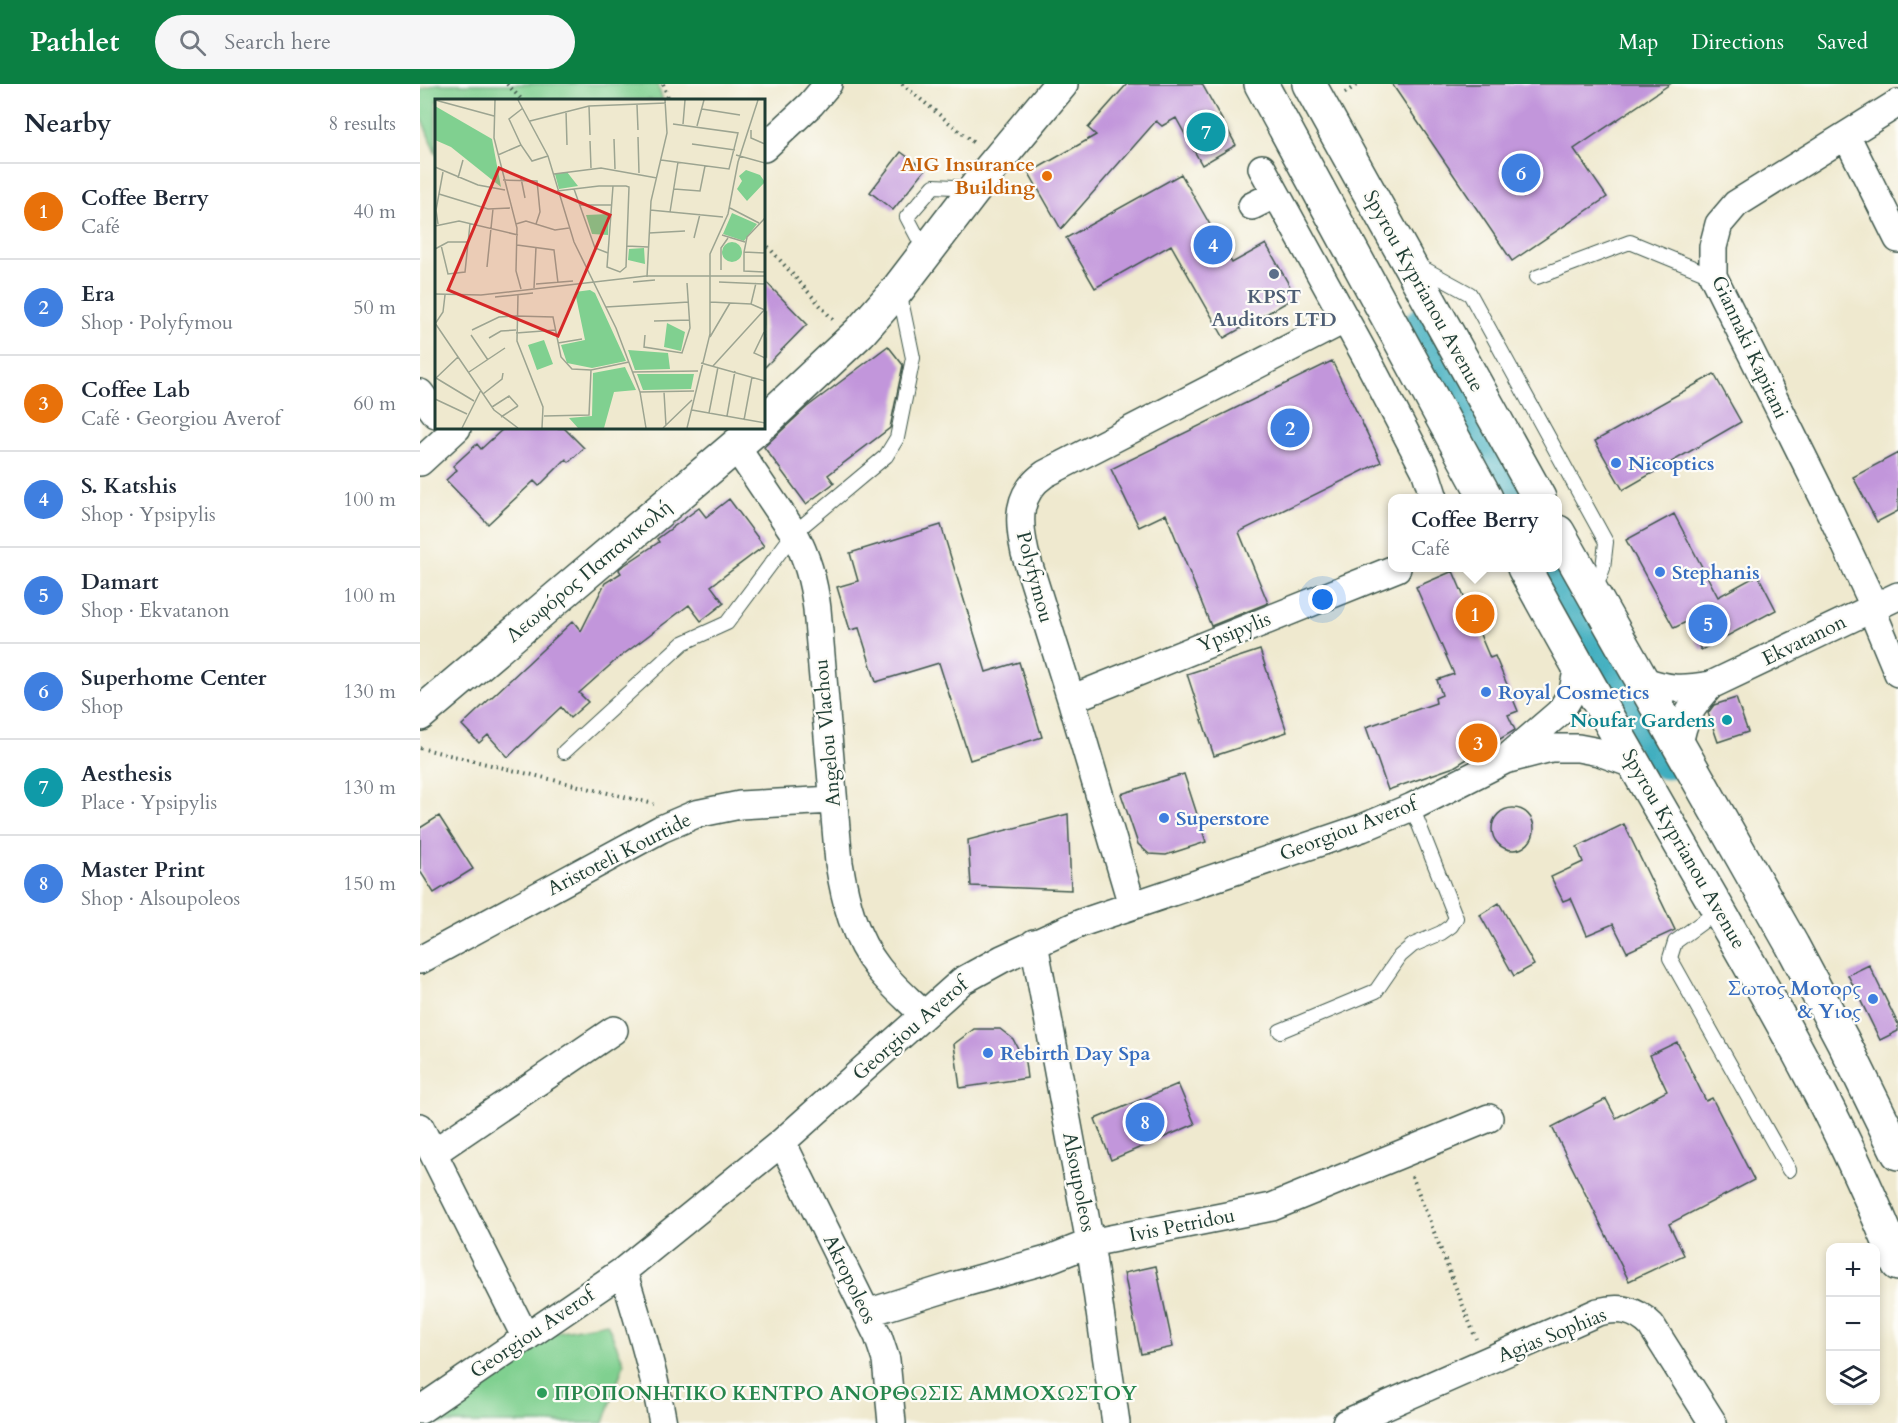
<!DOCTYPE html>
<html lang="en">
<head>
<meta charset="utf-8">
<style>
  body { margin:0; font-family:Cardo,serif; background:#f6f6f7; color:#1f2937 }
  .controls { position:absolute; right:18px; bottom:18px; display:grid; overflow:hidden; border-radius:12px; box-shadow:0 3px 9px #0003 }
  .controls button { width:54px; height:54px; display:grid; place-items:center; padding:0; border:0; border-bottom:2px solid #e0e1e3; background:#fff; color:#1f2937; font:30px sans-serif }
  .you { position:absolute; left:903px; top:516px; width:21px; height:21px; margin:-15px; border:4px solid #fff; border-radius:50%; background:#1a73e8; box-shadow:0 0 0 9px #1a73e833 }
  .badge { display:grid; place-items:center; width:39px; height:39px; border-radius:50%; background:#0b8043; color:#fff; font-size:20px; font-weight:700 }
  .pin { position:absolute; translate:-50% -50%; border:3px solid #fff; box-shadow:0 2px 6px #0006 }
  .popup { position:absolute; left:968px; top:410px; width:174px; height:78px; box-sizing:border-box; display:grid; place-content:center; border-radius:12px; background:#fff; filter:drop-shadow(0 2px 4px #0005); font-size:20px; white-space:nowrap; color:#747a83 }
  .popup b { font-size:22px; color:#1f2937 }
  .popup::after { content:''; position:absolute; left:50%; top:100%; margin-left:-12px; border:12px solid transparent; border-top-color:#fff }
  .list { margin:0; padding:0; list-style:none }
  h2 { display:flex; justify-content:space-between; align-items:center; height:78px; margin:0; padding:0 24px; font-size:26px }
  h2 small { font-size:20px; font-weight:400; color:#747a83 }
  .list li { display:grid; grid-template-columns:39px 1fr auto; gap:18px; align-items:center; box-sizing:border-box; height:96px; padding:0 24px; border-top:2px solid #e0e1e3 }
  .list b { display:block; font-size:22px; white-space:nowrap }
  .list p { margin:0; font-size:20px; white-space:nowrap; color:#747a83 }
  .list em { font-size:20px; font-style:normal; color:#747a83 }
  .icon { flex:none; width:33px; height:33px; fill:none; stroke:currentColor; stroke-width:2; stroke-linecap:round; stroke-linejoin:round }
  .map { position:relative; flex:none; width:1478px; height:1339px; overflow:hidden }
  header { display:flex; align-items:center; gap:36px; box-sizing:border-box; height:84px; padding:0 30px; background:#0b8043; color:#fff }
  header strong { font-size:28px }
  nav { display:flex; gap:33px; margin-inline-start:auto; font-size:21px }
  .search { width:420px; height:54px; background:#f6f6f7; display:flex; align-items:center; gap:15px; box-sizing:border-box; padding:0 21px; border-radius:33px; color:#747a83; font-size:22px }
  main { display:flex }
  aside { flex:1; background:#fff }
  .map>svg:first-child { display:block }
  .green { fill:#80d090; stroke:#508662; stroke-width:1.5 }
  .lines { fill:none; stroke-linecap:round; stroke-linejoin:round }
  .river { stroke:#41aebf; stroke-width:45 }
  .building { fill:#c296db }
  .service-casing { stroke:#3e574b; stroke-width:16 }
  .minor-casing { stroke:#3e574b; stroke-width:30 }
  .tertiary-casing { stroke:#3e574b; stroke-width:36 }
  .secondary-casing { stroke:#3e574b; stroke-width:36 }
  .path { stroke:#3e574b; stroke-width:4; stroke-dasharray:1.5 4.5; stroke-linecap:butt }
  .service { stroke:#fff; stroke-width:14 }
  .minor { stroke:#fff; stroke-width:27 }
  .tertiary { stroke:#fff; stroke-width:33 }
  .secondary { stroke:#fff; stroke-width:33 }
  .food-dot { fill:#e8710a; stroke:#fdfcf7; stroke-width:2 }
  .service-dot { fill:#5c6f8a; stroke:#fdfcf7; stroke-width:2 }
  .shop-dot { fill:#3f7fe0; stroke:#fdfcf7; stroke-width:2 }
  .culture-dot { fill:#0f9aa8; stroke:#fdfcf7; stroke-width:2 }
  .leisure-dot { fill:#2e9e5b; stroke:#fdfcf7; stroke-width:2 }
  .labels { text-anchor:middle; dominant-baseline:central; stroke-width:4.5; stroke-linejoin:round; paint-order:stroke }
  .food-label { font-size:20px; font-weight:bold; fill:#c56008; stroke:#fdfcf7; text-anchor:end }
  .street-label { font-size:20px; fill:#1f3d34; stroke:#fdfcf7 }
  .service-label { font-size:20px; font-weight:bold; fill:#4e5e75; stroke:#fdfcf7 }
  .shop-label { font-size:20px; font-weight:bold; fill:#366cbe; stroke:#fdfcf7; text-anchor:start }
  .culture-label { font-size:20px; font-weight:bold; fill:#0d838f; stroke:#fdfcf7; text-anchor:end }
  .leisure-label { font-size:20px; font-weight:bold; fill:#27864d; stroke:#fdfcf7; text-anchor:start }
  .inset-road { fill:none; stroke:#9ca491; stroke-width:1.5 }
  .view { fill:#d62828; fill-opacity:0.15; stroke:#d62828; stroke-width:3 }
  .inset-edge { fill:none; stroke:#1f3d34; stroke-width:3 }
</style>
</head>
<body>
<header>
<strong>Pathlet</strong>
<div class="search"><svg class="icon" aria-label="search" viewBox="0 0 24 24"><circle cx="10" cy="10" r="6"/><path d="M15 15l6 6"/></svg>Search here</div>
<nav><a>Map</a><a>Directions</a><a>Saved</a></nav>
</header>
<main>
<aside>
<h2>Nearby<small>8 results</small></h2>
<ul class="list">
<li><span class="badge" style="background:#e8710a">1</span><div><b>Coffee Berry</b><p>Café</p></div><em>40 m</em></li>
<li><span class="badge" style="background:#3f7fe0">2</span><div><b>Era</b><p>Shop · Polyfymou</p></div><em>50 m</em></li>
<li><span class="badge" style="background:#e8710a">3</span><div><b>Coffee Lab</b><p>Café · Georgiou Averof</p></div><em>60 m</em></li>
<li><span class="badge" style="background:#3f7fe0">4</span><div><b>S. Katshis</b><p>Shop · Ypsipylis</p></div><em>100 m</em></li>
<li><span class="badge" style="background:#3f7fe0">5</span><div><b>Damart</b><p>Shop · Ekvatanon</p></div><em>100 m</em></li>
<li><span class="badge" style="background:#3f7fe0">6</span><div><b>Superhome Center</b><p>Shop</p></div><em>130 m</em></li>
<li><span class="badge" style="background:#0f9aa8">7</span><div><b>Aesthesis</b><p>Place · Ypsipylis</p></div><em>130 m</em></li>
<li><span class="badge" style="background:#3f7fe0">8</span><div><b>Master Print</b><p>Shop · Alsoupoleos</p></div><em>150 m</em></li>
</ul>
</aside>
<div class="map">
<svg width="1478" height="1339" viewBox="0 0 1478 1339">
  <rect width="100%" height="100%" fill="#fdfcf7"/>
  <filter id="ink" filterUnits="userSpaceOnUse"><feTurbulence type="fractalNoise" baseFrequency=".0167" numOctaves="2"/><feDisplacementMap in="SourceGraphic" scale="12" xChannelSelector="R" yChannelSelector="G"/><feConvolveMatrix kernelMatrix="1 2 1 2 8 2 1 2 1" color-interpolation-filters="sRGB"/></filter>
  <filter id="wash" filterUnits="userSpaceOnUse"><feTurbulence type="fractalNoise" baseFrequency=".008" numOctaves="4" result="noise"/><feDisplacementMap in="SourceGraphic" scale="24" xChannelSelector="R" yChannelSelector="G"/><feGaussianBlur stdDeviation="1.35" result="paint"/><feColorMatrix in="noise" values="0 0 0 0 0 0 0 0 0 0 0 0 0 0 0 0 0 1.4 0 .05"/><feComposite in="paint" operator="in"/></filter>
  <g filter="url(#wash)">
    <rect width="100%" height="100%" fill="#efe9cf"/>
    <path class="green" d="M 16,0 L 237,0 L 243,16 L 16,16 L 16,71 L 0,30 L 0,6 Z
      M 187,1239 L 204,1279 L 184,1339 L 9,1339 L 131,1249 Z"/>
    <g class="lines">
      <path class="river" d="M 1005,244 L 1088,391
        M 1138,480 L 1247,673"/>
    </g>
    <g id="blocks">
      <path class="building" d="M 707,0 L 782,0 L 816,61 L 782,81 L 756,34 L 742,42 L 736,37 L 641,145 L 609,89 L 676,51 L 668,44 Z
        M 972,0 L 1250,0 L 1154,65 L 1187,113 L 1092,177 Z
        M 481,68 L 505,86 L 473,126 L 450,108 Z
        M 761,90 L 812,179 L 846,160 L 876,213 L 804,254 L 751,161 L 675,204 L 646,154 Z
        M 344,196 L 387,240 L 344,284 Z
        M 468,262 L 483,281 L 470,344 L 408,391 L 414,399 L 386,420 L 344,363 L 387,323 Z
        M 912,277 L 961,378 L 819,448 L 848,519 L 791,542 L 746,430 L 719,443 L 691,385 Z
        M 1294,290 L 1321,338 L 1203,406 L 1175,357 Z
        M 84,344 L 144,344 L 164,364 L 149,378 L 146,375 L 119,402 L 114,397 L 68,440 L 26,396 L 37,386 L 33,382 L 57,360 L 61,365 Z
        M 1478,369 L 1478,427 L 1457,438 L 1433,393 Z
        M 309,415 L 344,462 L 291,502 L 304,519 L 281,537 L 269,521 L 196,576 L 159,609 L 168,618 L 150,634 L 141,623 L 88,673 L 68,651 L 59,659 L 42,641 L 153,537 L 161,547 L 185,499 L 201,489 L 199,486 L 200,484 L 239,458 L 237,455 L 279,424 L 286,433 Z
        M 1254,430 L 1298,513 L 1338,491 L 1356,526 L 1281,566 L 1266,538 L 1254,544 L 1206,456 Z
        M 521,441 L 566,588 L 599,578 L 622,653 L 550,676 L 519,579 L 456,598 L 439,544 L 430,546 L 417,503 L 438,497 L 430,469 Z
        M 1033,487 L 1070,574 L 1075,572 L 1098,627 L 1088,631 L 1095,646 L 1034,683 L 968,706 L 946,643 L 1016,619 L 1015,614 L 1022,611 L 1017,596 L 1034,590 L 996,503 Z
        M 840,566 L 867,648 L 794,672 L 767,590 Z
        M 1316,614 L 1328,648 L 1298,658 L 1288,629 L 1294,621 Z
        M 764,690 L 786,758 L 746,771 L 729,770 L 718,760 L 701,710 Z
        M1072 745a21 21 0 1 1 42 0a21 21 0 1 1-42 0Z
        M 648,730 L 651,806 L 551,802 L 548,756 Z
        M 19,732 L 53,785 L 14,809 L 0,787 L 0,744 Z
        M 1204,740 L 1255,846 L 1207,868 L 1193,840 L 1167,851 L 1151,814 L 1143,817 L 1131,793 L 1163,778 L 1157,763 Z
        M 1079,819 L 1114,881 L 1094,892 L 1060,831 Z
        M 1449,881 L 1478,940 L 1478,947 L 1460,956 L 1428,891 Z
        M 554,945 L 580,945 L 593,955 L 605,978 L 607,994 L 540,1004 L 534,960 Z
        M 1257,958 L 1286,1017 L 1292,1014 L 1334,1096 L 1249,1140 L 1264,1171 L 1209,1197 L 1132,1043 L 1186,1015 L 1196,1034 L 1247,1007 L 1230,971 Z
        M 758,1000 L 775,1040 L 691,1076 L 675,1035 Z
        M 736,1182 L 753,1263 L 721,1270 L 704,1189 Z"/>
    </g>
  </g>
  <g filter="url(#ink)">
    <use href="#blocks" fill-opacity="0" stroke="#3e574b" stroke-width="1.5"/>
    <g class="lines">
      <defs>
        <path id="service" d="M 505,167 L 487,133 L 514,102 L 553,104
          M 999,182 L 1050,210 L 1186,458 L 1183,484 L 1175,506
          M 1117,193 L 1210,158 L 1293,192
          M 144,668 L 263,559 L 307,539 L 374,449 L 466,372 L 477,354 L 493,274 L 479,207
          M 1299,826 L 1255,858 L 1250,874 L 1369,1086
          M 860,947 L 956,907 L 980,872 L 993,861 L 1021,849 L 1031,842 L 1036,834 L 992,723"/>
        <path id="minor" d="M 1427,53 L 1478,155
          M 344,64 L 391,20 L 408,0
          M 842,84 L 946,273 L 1005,386 L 1014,414
          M 832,122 L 856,110
          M 0,309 L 16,330
          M 316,363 L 374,449 C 387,473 394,498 397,525 L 419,779 C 425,816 434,854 458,884 C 471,901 488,915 503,930
          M 0,378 L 37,344
          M 1454,522 L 1405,417 L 1293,192 L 1293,163 L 1299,140 L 1316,120 L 1478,19
          M 1451,524 L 1478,589
          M 1221,596 C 1250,606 1261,606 1291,601 L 1478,512
          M 651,615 L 977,484
          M 1259,662 C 1263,633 1272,622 1291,601
          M 1090,671 L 1140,628 L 1153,607 L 1158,582
          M 712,821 L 651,615 L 605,469 C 598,437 596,410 625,390 L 924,236
          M 614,859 L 670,1159 L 696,1339
          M 0,876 L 241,745 L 276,730 L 320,721 L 413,716
          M 0,1043 L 106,1254
          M 362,1058 L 458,1252 L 466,1276 L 472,1339
          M 13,1069 L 194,946
          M 203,1187 C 219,1237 234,1287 243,1339
          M 447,1229 L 537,1201 L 627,1176 L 670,1159 L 852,1123 L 1069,1034
          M 0,1326 L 203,1187 L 362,1058 L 542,897 L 582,875 L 661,839 L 942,744 L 992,723 L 1085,676 L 1131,664 L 1158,664 L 1179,668 L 1215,681
          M 926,1339 L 1178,1228 C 1199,1223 1215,1225 1231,1241 L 1293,1339"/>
        <path id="tertiary" d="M 344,338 L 440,248 L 478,205 L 567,89 L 641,0
          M 0,630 L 337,344"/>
        <path id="secondary" d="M 841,0 L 1066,414
          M 889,0 L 1119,414
          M 1138,448 L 1372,861 L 1423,957 L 1478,1069
          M 1104,484 C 1163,593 1226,700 1288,808 C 1358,929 1427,1050 1478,1180"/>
      </defs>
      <use href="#service" class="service-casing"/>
      <use href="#minor" class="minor-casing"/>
      <use href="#tertiary" class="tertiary-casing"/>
      <use href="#secondary" class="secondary-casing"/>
      <path class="path" d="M 87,0 L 102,16
        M 243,0 L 249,16
        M 482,0 L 555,60
        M 925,9 L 938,0
        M 344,158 L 413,236
        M 0,664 L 234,720
        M 992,1092 L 1056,1255"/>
      <use href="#service" class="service"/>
      <use href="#minor" class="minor"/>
      <use href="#tertiary" class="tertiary"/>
      <use href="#secondary" class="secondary"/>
    </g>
  </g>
  <circle class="food-dot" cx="627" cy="92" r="6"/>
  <circle class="service-dot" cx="854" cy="190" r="6"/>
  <g class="shop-dot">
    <circle cx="1196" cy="379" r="6"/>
    <circle cx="1240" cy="488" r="6"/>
    <circle cx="1066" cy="608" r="6"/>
    <circle cx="744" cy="734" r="6"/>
    <circle cx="1453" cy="915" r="6"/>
    <circle cx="568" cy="969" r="6"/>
  </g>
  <circle class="culture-dot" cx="1307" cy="636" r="6"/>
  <circle class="leisure-dot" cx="122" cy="1309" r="6"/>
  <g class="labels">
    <g class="food-label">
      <text x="615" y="80">AIG Insurance<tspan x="615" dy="23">Building</tspan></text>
    </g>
    <g class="street-label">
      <text transform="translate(1004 207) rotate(61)">Spyrou Kyprianou Avenue</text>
      <text transform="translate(1330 263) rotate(65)">Giannaki Kapitani</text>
      <text transform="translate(169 487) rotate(-40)">Λεωφόρος Παπανικολή</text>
      <text transform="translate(615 493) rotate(75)">Polyfymou</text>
      <text transform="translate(814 548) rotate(-22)">Ypsipylis</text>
      <text transform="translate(1384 556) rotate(-26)">Ekvatanon</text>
      <text transform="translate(407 649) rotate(-95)">Angelou Vlachou</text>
      <text transform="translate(928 745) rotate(-21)">Georgiou Averof</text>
      <text transform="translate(1264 765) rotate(60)">Spyrou Kyprianou Avenue</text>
      <text transform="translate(199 770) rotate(-27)">Aristoteli Kourtide</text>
      <text transform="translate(490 945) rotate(-41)">Georgiou Averof</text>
      <text transform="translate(659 1098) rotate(79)">Alsoupoleos</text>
      <text transform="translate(762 1141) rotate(-11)">Ivis Petridou</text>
      <text transform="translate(430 1195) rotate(64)">Akropoleos</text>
      <text transform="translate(112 1249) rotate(-34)">Georgiou Averof</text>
      <text transform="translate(1132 1251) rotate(-22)">Agias Sophias</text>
    </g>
    <g class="service-label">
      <text x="854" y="212">KPST<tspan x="854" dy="23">Auditors LTD</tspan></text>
    </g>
    <g class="shop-label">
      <text x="1208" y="379">Nicoptics</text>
      <text x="1252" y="488">Stephanis</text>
      <text x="1078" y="608">Royal Cosmetics</text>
      <text x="756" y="734">Superstore</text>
      <text x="1441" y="904" text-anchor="end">Σωτος Μοτορς<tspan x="1441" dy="23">&amp; Υιος</tspan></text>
      <text x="580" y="969">Rebirth Day Spa</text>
    </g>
    <g class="culture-label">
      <text x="1295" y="636">Noufar Gardens</text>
    </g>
    <g class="leisure-label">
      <text x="134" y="1309">ΠΡΟΠΟΝΗΤΙΚΟ ΚΕΝΤΡΟ ΑΝΟΡΘΩΣΙΣ ΑΜΜΟΧΩΣΤΟΥ</text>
    </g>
  </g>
  <g transform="translate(15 15)">
    <rect width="330" height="330" fill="#efe9cf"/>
    <path d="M 0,7 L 57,40 L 66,88 L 16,48 L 0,41 ZM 311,71 L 325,76 L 330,83 L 312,102 L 302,90 L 307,82 L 304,77 ZM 132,73 L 143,87 L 124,90 L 120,75 ZM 297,114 L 322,125 L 309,142 L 288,135 ZM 174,115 L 173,136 L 157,135 L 151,116 ZM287 153a10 10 0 1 1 20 0a10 10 0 1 1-20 0ZM 209,149 L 210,165 L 193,161 L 194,150 ZM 155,191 L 160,194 L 191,262 L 157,269 L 132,264 L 126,246 L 150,241 L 140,193 ZM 232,224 L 250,233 L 246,252 L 229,248 ZM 109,241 L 118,265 L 102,271 L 93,246 ZM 193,251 L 233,254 L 235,270 L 200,271 ZM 190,268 L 201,291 L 179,293 L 169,329 L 143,329 L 134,319 L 157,317 L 158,274 ZM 259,275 L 256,290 L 208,291 L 202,275 Z" fill="#80d090"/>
    <path class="inset-road" d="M 0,1 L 59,17M 60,1 L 59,39 L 82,129 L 81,172 L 86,190M 83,1 L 113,57 L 139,143 L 181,229 L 205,293 L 211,329M 202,6 L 203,31M 154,7 L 155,36M 88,9 L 74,20 L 86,46 L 97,62 L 113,57M 267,10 L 305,16M 131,12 L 132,46M 95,22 L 154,7 L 231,4M 248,25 L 250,1M 262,27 L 269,1M 316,31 L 316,39 L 330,45M 203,38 L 204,74M 179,40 L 180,70M 155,42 L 156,69M 257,45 L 300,51M 63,56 L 86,46M 301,56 L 330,64M 226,61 L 294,70 L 303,34 L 238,25M 0,68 L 43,86 L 70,91M 119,75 L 166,69 L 222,79M 23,79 L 28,61M 86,79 L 90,99M 68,81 L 102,82 L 105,113 L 101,125M 139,90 L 160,149 L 173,154M 239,90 L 265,92 L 270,67M 122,92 L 164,87 L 191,87 L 194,88 L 191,168 L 185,173 L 172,168 L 178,87M 4,95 L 53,110 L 75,109M 145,106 L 177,106M 295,109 L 324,124M 215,111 L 288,118M 235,113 L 243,63M 330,119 L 312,138 L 309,153 L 309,172 L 330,173M 3,125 L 1,111 L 8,73M 81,125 L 91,122 L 120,131 L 134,129M 0,127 L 24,122 L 83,136M 214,134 L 250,132M 287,136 L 310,143M 259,139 L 265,115M 6,146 L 13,175 L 30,173 L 35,125M 82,146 L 119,151 L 123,184M 192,147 L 213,148M 0,150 L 13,143 L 32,143M 309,153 L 330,154M 52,168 L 58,110M 286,171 L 286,149 L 293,139M 212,178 L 216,102 L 232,34 L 230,1M 198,183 L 220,181M 284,183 L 330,185M 101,185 L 138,182M 99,189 L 101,148M 0,195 L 46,196 L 211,177 L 330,177M 83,196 L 82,242 L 108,308 L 107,329M 60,198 L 98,194M 275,203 L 316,205 L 330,211M 316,205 L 321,184M 171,208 L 254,203M 81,217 L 118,218 L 126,258 L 137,270 L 156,271 L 194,263M 219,222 L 255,221M 0,224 L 59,311 L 83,329M 0,225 L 8,213 L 10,196M 37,231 L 64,218 L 81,217M 329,233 L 319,254 L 330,259M 81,234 L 121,231M 36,236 L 53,261M 210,236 L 209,248 L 247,254 L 255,229 L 252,184M 275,238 L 295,204M 54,239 L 66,232 L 81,231M 123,244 L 147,240M 266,264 L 330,282M 278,267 L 330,210M 34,273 L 70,249M 198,273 L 263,272M 1,279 L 39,302M 1,279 L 23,258M 205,293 L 259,292M 229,293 L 231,327M 48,295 L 67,280 L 68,274M 0,300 L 32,315M 57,308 L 74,297 L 83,307M 257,311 L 330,324M 274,314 L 283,268M 109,317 L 154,316 L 156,271M 292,317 L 300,272M 66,318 L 83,307M 309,321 L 317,278M 27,329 L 46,291M 228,329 L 257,301M 252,329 L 275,235 L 275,155 L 293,115 L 303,63 L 323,1"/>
    <path class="view" d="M 64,69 L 175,116 L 123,237 L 13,191 Z"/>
    <rect width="330" height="330" class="inset-edge"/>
  </g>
</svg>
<div class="controls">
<button>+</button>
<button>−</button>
<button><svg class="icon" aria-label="layers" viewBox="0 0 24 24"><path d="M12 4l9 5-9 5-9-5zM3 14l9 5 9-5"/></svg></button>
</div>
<div class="you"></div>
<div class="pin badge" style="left:1055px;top:530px;background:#e8710a">1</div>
<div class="popup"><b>Coffee Berry</b>Café</div>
<div class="pin badge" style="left:870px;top:344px;background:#3f7fe0">2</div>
<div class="pin badge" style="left:1058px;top:659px;background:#e8710a">3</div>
<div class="pin badge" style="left:793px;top:161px;background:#3f7fe0">4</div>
<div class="pin badge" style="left:1288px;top:540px;background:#3f7fe0">5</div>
<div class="pin badge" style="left:1101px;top:89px;background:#3f7fe0">6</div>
<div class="pin badge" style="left:786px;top:48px;background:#0f9aa8">7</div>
<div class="pin badge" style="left:725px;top:1038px;background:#3f7fe0">8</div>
</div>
</main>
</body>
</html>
